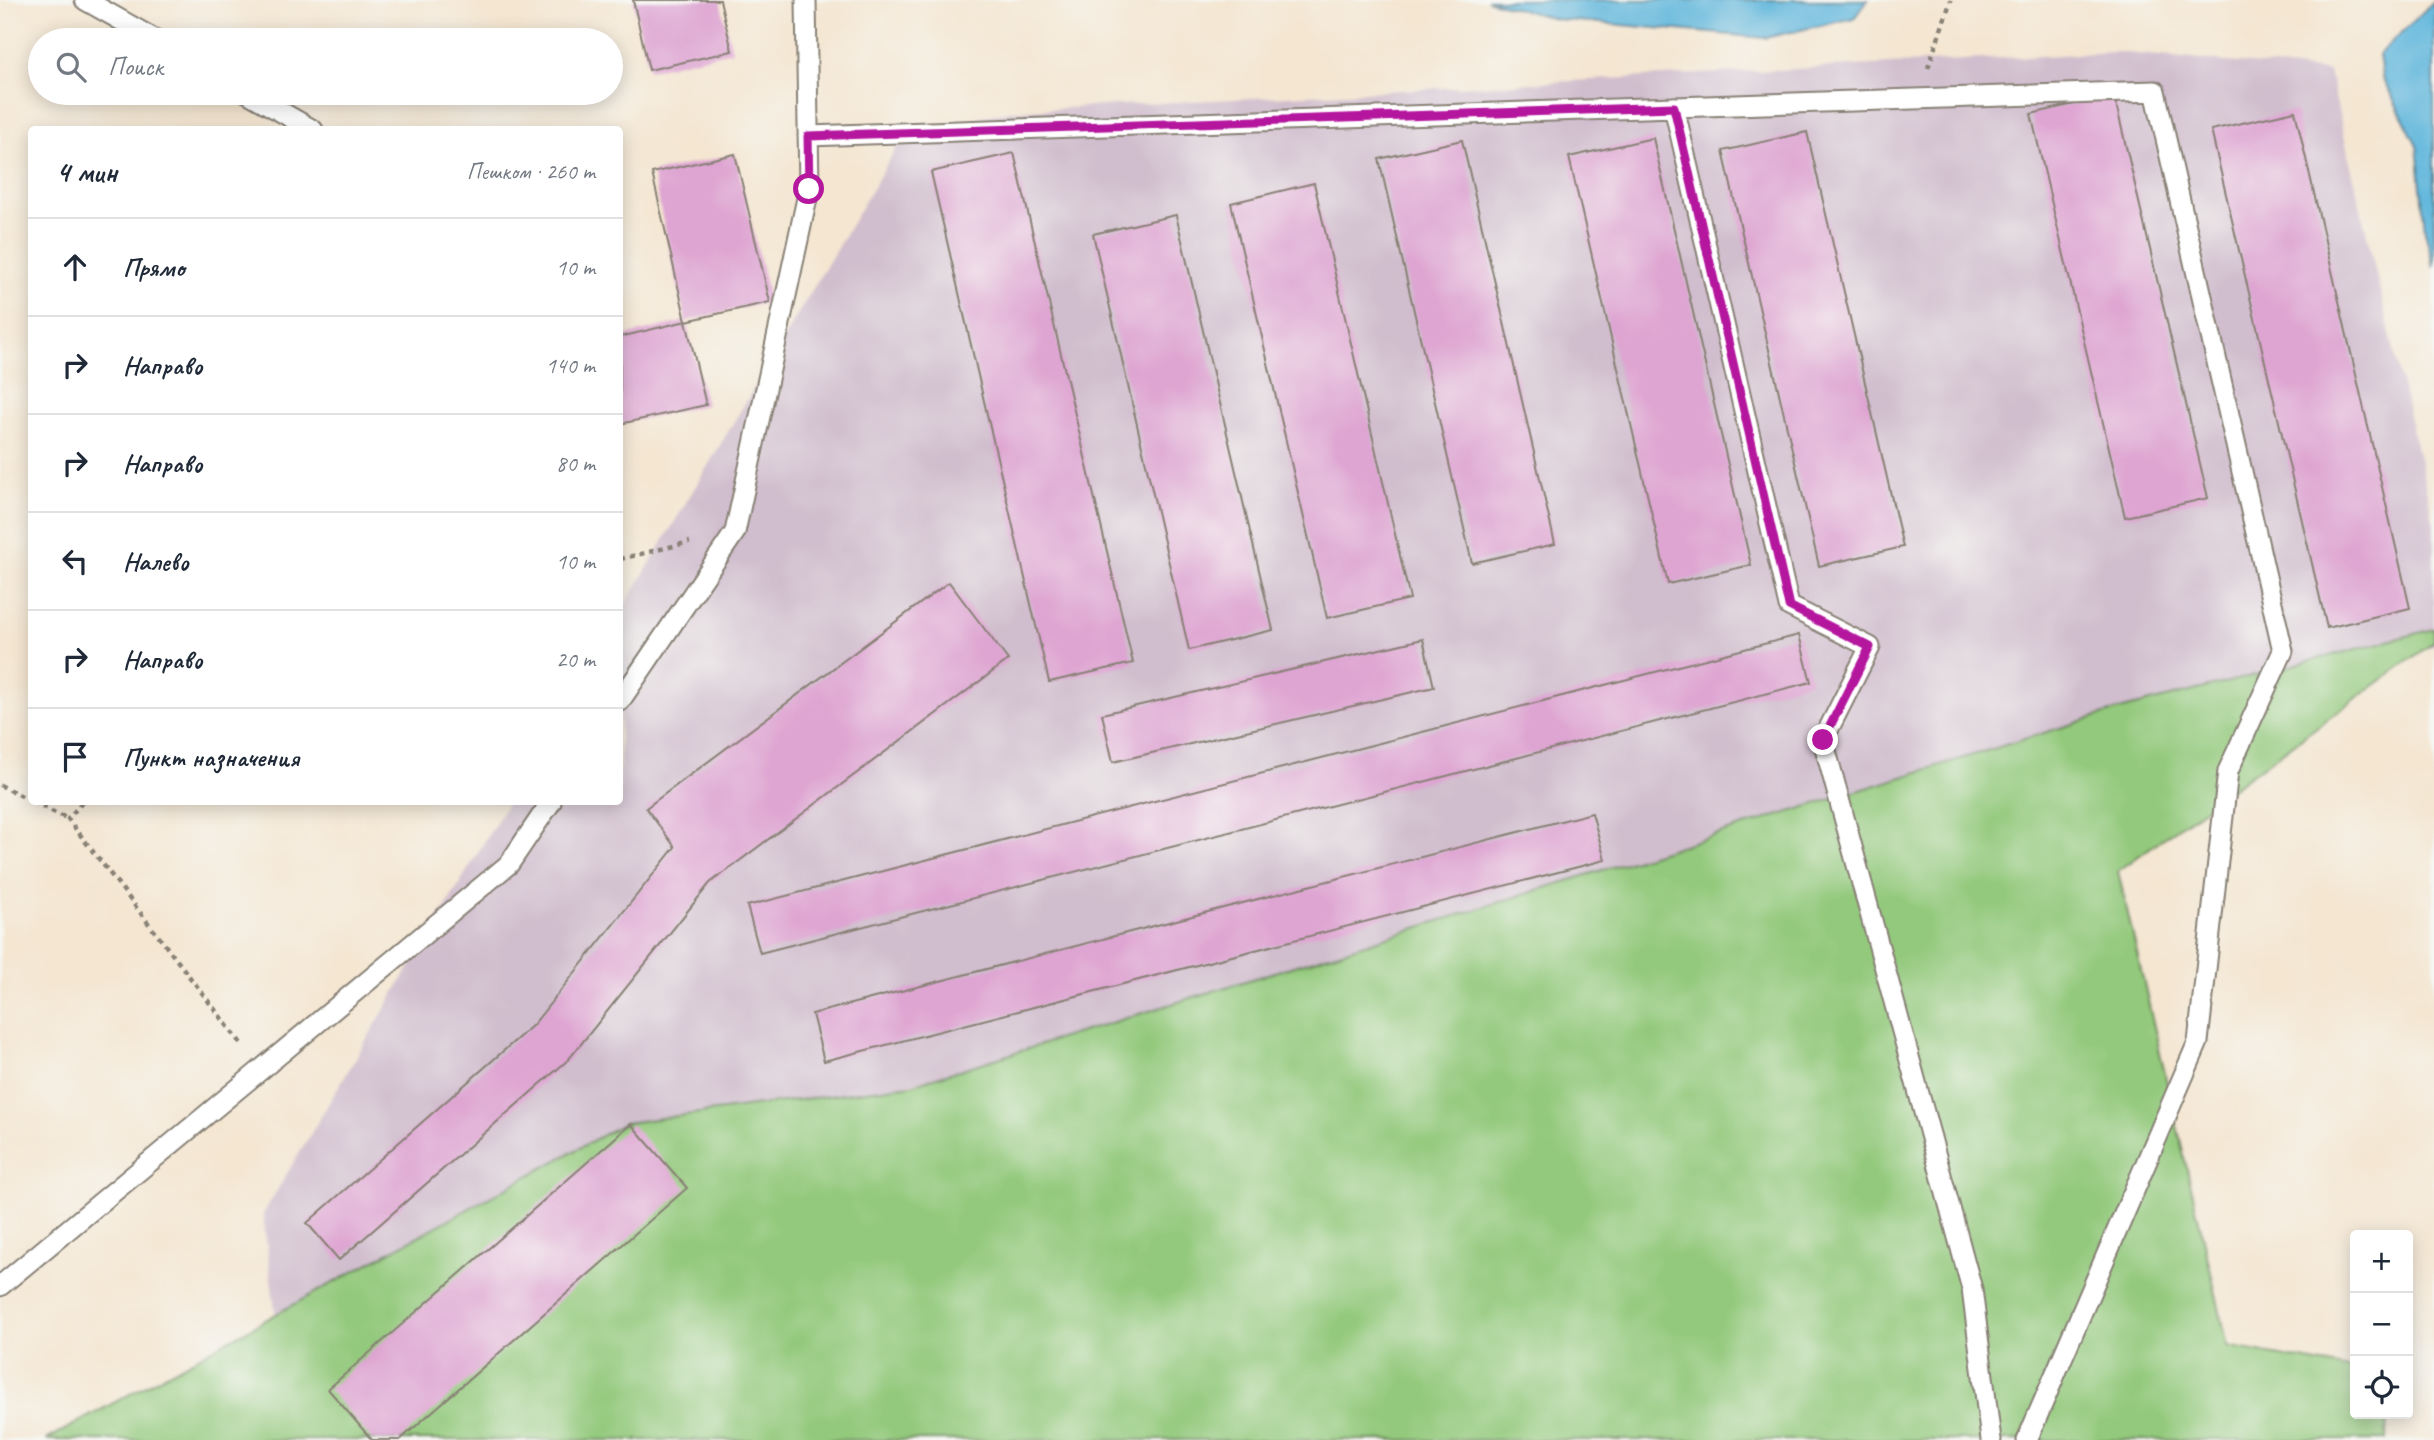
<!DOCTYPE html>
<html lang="ru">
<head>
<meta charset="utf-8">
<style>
  body { margin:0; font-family:Caveat,sans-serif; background:#f6f6f7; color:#1f2937 }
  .controls { position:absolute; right:21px; bottom:21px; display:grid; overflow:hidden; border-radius:7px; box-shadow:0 4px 18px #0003 }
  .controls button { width:63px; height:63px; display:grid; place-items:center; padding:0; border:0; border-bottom:2px solid #e0e1e3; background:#fff; color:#1f2937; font:35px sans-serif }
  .stop { position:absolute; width:21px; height:21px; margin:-16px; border:5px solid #b5179e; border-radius:50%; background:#fff }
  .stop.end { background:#b5179e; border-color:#fff; box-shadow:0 2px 7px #0008 }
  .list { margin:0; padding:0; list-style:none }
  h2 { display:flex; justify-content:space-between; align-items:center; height:91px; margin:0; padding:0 28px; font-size:30px }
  h2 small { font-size:23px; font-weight:400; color:#747a83 }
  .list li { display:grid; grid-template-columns:46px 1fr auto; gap:21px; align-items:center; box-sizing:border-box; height:98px; padding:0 28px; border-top:2px solid #e0e1e3 }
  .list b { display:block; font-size:26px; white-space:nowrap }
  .list em { font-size:23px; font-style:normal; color:#747a83 }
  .icon { flex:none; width:38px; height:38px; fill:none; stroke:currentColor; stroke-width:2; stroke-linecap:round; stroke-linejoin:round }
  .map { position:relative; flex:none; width:2434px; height:1440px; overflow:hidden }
  .search { position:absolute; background:#fff; box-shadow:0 4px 18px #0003; left:28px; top:28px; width:595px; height:77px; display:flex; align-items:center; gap:18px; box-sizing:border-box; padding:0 24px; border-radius:38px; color:#747a83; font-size:26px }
  .panel { position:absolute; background:#fff; box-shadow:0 4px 18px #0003; left:28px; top:126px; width:595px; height:679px; border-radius:7px }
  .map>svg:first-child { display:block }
  .industrial { fill:#d0bdcd }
  .green { fill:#93c97b; stroke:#58724c; stroke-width:2 }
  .water { fill:#5fb6dc; stroke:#3e697c; stroke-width:2 }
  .building { fill:#dea4d2 }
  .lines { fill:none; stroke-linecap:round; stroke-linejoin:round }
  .lane-casing { stroke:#888176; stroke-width:23 }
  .path { stroke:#888176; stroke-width:4.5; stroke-dasharray:5 5; stroke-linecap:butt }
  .lane { stroke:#fff; stroke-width:19 }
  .route { stroke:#b5179e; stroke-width:9 }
</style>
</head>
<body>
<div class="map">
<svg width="2434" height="1440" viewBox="0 0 2434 1440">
  <rect width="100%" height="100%" fill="#f6f6f2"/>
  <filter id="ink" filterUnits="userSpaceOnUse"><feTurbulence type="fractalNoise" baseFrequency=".0143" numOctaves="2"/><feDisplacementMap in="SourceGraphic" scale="14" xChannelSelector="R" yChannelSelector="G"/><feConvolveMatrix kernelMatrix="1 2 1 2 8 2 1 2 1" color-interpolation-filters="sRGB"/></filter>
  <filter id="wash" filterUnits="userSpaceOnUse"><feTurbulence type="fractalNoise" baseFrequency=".00686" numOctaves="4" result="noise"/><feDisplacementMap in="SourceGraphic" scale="28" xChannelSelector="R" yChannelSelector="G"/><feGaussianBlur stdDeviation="1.57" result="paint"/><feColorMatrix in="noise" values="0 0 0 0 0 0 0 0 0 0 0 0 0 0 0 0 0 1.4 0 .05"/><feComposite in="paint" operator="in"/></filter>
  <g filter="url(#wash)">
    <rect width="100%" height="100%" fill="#f4e6d1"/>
    <path class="industrial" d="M 2115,52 L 2329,71 L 2434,523 L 2434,646 L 1616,902 L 845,1100 L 287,1408 L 263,1214 L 508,802 L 620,802 L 620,614 L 904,135 L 1009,111 Z"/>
    <path class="green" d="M 2434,629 L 2434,642 L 2118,871 L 2228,1346 L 2355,1370 L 2355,1414 L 2387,1414 L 2386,1440 L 46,1440 L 625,1123 L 911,1085 L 2108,713 Z"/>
    <path class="water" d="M 1487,0 L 1868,0 L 1854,18 L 1765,38 L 1555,19 Z
      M 2434,1 L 2434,268 L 2425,231 L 2417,145 L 2382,77 L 2379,54 Z"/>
    <g id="blocks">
      <path class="building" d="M 633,0 L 720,0 L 732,51 L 649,70 Z
        M 2114,95 L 2208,498 L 2125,517 L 2031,114 Z
        M 2295,111 L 2410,608 L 2327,628 L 2211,130 Z
        M 1807,132 L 1903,547 L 1819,566 L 1723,151 Z
        M 1653,138 L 1751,565 L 1668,584 L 1569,157 Z
        M 1462,140 L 1555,544 L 1472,563 L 1379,159 Z
        M 1014,153 L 1133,663 L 1049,682 L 931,172 Z
        M 735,154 L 770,302 L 686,321 L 652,173 Z
        M 1314,183 L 1410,599 L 1327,618 L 1231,203 Z
        M 1176,215 L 1273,630 L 1189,650 L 1093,234 Z
        M 686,321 L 706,405 L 620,424 L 620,337 Z
        M 949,582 L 1008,660 L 710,883 L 569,1059 L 339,1260 L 307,1223 L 533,1025 L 675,847 L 646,808 Z
        M 1799,635 L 1811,682 L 760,953 L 747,906 Z
        M 1423,639 L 1434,687 L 1113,762 L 1102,714 Z
        M 1592,813 L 1605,860 L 824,1061 L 812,1014 Z
        M 631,1124 L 687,1188 L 400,1440 L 372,1440 L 328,1389 Z"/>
    </g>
  </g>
  <g filter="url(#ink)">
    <use href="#blocks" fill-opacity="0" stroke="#888176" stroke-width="2"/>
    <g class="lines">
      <defs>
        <path id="lane" d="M 85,0 L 156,40
          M 248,93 L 313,130
          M 1674,107 L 1789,606 L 1870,647 L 1823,740 L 1972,1289 L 1991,1440
          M 808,136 L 2155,91 L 2283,651 L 2228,771 L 2198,1042 L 2027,1440
          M 620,701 L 735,532 L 809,189 L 806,0
          M 0,1286 L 509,864 L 551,802"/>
      </defs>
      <use href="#lane" class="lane-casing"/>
      <path class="path" d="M 1928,68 L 1951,0
        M 620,559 L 690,542
        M 0,785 L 32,801
        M 33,802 L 68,819
        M 82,802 L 68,819 L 243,1046"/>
      <use href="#lane" class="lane"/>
    </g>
  </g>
  <g class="lines" filter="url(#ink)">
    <path class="route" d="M 809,189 L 808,136 L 1674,107 L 1789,606 L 1870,647 L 1823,740"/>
  </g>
</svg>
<div class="controls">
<button>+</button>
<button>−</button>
<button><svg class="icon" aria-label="locate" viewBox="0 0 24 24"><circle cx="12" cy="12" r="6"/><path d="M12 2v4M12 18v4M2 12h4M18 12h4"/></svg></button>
</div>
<div class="stop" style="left:809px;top:189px"></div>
<div class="stop end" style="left:1823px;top:740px"></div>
<div class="search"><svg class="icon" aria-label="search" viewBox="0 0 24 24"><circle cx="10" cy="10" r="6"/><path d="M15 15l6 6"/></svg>Поиск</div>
<section class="panel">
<h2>4 мин<small>Пешком · 260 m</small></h2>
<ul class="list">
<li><svg class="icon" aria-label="ahead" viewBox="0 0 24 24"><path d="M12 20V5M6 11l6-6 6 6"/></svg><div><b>Прямо</b></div><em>10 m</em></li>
<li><svg class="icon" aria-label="right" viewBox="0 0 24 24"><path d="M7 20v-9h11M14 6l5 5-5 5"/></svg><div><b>Направо</b></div><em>140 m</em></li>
<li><svg class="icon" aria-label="right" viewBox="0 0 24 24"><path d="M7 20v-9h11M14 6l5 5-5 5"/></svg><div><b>Направо</b></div><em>80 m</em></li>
<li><svg class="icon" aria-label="left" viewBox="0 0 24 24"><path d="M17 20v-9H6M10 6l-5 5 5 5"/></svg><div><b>Налево</b></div><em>10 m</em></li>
<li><svg class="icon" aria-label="right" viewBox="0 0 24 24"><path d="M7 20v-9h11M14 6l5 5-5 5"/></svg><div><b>Направо</b></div><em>20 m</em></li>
<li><svg class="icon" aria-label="arrive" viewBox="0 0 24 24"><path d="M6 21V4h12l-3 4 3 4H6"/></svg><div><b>Пункт назначения</b></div></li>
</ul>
</section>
</div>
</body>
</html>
